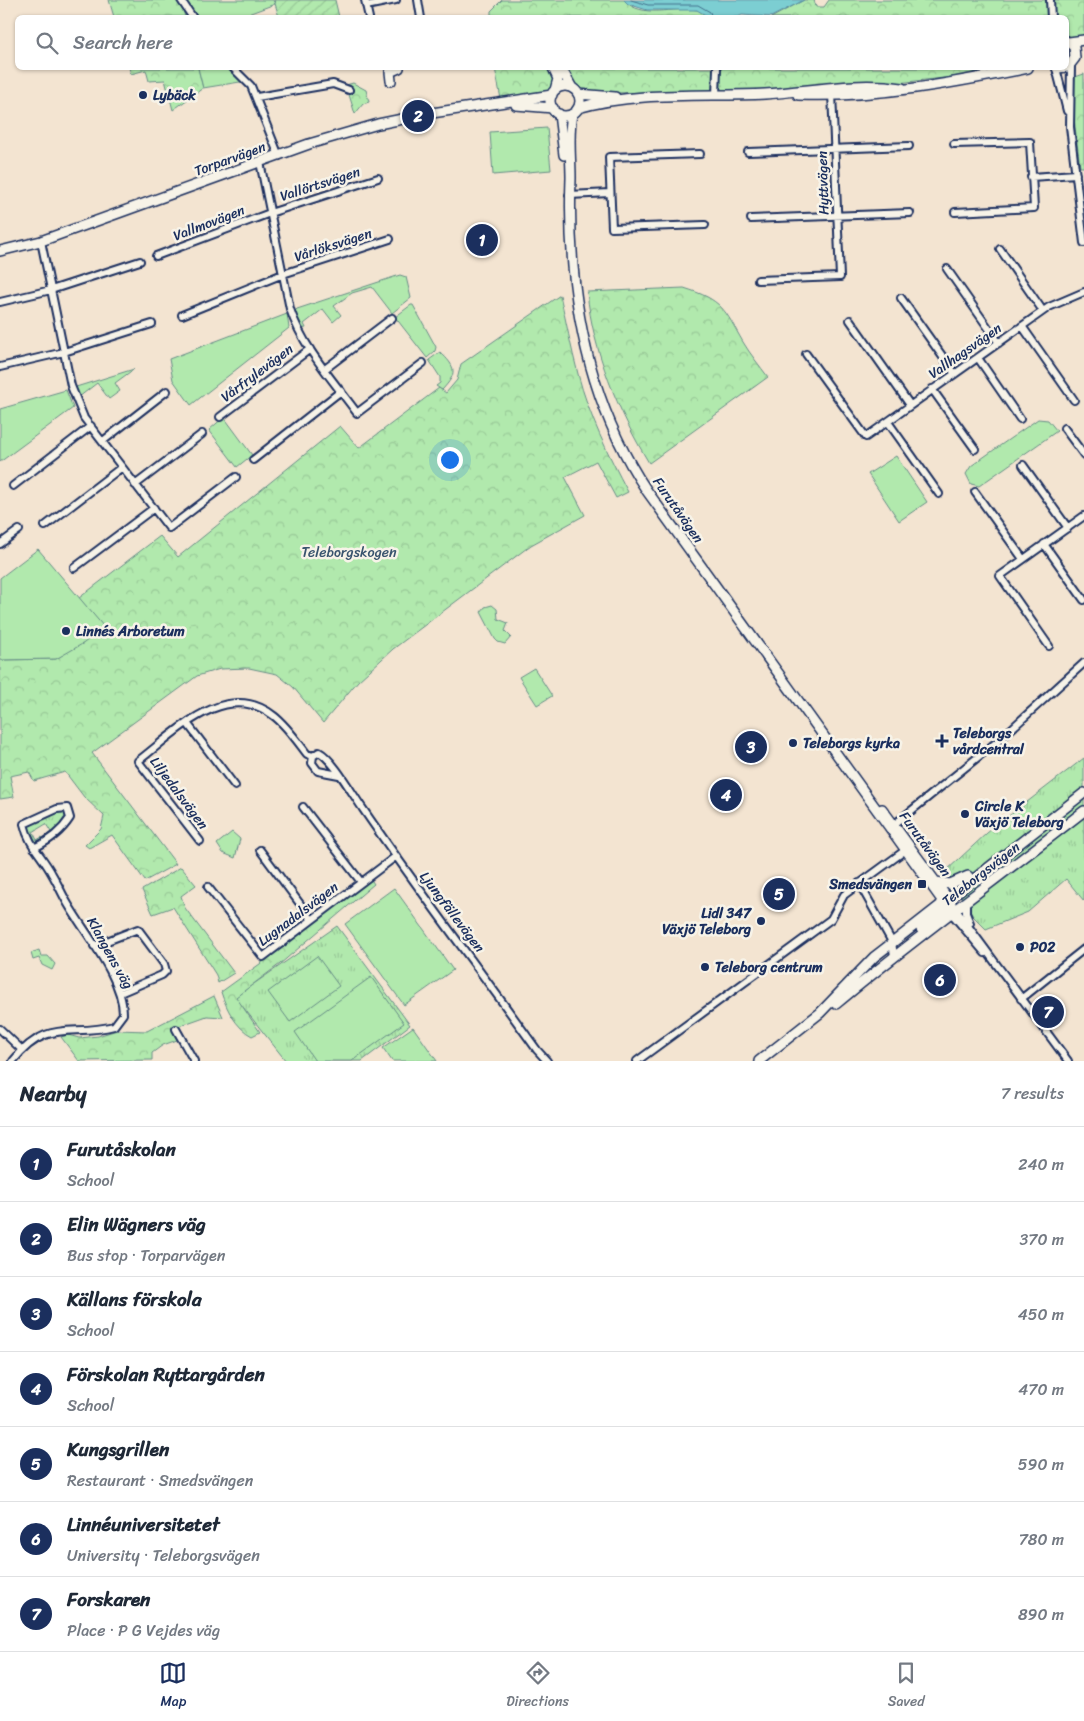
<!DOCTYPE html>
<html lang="en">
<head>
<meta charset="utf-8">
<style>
  body { margin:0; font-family:Sriracha,sans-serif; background:#f6f6f7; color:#1f2937 }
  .you { position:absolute; left:449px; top:459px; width:18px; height:18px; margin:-12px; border:4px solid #fff; border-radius:50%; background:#1a73e8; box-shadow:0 0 0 8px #1a73e833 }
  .badge { display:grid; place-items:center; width:32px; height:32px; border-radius:50%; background:#1b2f5e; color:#fff; font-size:16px; font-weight:700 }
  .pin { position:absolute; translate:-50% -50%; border:2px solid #fff; box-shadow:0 1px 5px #0006 }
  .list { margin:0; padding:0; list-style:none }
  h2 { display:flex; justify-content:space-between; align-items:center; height:65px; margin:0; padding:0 20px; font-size:21px }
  h2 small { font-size:16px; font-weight:400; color:#747a83 }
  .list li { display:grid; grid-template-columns:32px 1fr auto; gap:15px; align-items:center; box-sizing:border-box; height:75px; padding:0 20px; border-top:1px solid #e0e1e3 }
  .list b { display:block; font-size:19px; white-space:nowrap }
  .list p { margin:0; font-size:16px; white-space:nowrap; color:#747a83 }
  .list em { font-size:16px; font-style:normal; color:#747a83 }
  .icon { flex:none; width:28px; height:28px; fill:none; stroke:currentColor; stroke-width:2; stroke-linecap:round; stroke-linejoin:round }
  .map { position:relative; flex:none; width:1084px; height:1061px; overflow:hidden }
  .search { position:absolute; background:#fff; box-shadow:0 1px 4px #0004; left:15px; right:15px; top:15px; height:55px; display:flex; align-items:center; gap:12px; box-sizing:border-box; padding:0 18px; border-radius:8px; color:#747a83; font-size:19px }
  .sheet { height:590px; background:#fff }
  nav { display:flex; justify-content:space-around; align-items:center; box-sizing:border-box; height:70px; border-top:1px solid #e0e1e3; background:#fff; font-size:14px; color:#747a83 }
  nav a { display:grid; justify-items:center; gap:2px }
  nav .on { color:#1b2f5e }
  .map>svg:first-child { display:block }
  .grass { fill:url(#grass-tufts); stroke:#668c86 }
  .forest { fill:url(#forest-crowns); stroke:#668c86 }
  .park { fill:#b1e9ad; stroke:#668c86 }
  .garden { fill:url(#garden-furrows); stroke:#668c86 }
  .water { fill:#7cced2; stroke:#558ea4 }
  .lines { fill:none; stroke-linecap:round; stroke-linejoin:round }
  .shore { stroke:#426f8c; stroke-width:1 }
  .street-casing { stroke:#1b2f5e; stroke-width:10 }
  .secondary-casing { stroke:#1b2f5e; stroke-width:12 }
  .street { stroke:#f7f3e8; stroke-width:6 }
  .secondary { stroke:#f7f3e8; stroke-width:9 }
  .poi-dot { fill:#1b2f5e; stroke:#f7f3e8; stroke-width:2 }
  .labels { text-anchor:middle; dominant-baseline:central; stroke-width:5; stroke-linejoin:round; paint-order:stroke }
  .poi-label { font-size:14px; font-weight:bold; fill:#1b2f5e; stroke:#f7f3e8; text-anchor:start }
  .street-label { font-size:14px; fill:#1b2f5e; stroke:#f7f3e8 }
  .park-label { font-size:14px; fill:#39546e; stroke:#f7f3e8 }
</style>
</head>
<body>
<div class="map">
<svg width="1084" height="1061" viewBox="0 0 1084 1061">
  <defs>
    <pattern id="grass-tufts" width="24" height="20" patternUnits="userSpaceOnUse" patternTransform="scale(1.25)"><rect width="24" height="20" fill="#b1e9ad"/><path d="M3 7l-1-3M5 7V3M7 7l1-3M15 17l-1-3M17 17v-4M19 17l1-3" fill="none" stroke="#98c897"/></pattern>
    <pattern id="forest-crowns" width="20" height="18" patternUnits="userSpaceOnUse" patternTransform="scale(1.25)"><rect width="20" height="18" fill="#b1e9ad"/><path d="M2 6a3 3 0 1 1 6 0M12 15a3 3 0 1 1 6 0" fill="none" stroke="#98c897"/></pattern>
    <pattern id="garden-furrows" width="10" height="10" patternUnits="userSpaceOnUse" patternTransform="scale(1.25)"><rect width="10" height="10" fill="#b1e9ad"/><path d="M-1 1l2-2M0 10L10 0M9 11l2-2" fill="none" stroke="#98c897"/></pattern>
  </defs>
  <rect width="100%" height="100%" fill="#f3e4d1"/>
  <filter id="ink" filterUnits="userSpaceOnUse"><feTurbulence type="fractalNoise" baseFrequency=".02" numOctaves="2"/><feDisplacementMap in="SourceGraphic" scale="10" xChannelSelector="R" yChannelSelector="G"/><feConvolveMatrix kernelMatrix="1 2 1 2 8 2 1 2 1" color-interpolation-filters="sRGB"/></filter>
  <g filter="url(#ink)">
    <path class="grass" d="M 1084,758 L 1084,901 L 1066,879 L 1028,912 L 986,929 L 973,916 L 946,871 L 987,833 Z
      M 65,811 L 67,817 L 61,826 L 48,837 L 47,835 L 51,832 L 46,824 L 33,832 L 37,840 L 42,837 L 43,839 L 36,843 L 31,842 L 28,825 L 53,812 Z
      M 337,926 L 410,1025 L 362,1061 L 286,1061 L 235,997 Z"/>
    <path class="forest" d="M 109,0 L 181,0 L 185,17 L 114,17 Z
      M 502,0 L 624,0 C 642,20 674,6 697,10 C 701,10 706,15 710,17 L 491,18 L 491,11 Z
      M 804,0 L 814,0 L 816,7 L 824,7 L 829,0 L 1084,0 L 1084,36 L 1075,39 L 1067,37 L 1066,18 L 771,18 Z
      M 129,68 L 198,68 L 203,88 L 173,110 L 165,80 L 149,81 L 146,70 L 131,74 Z
      M 495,68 L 995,68 L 953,77 L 897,83 L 771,89 L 613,93 L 582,91 L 573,86 L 562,84 L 548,92 L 501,99 Z
      M 1084,74 L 1084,167 L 1080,167 L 1072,102 L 1072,78 Z
      M 353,83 L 366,90 L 369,102 L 363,104 L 355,114 L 346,85 Z
      M 684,288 C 723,300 724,309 743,342 C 750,354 760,366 768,377 L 649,463 C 618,411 593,352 587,292 Z
      M 560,295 C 566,321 571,348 578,374 C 589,416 608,454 628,492 L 616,498 L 596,461 L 565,477 L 585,515 L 531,545 L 393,649 L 358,681 L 323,723 L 293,687 L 277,674 L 249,668 L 220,669 L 197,676 L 92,753 L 176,864 L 145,881 L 112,835 L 89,848 L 85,845 L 101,829 L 104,816 L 84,797 L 65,772 L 34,781 L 29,772 L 10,776 L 14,797 L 0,799 L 0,660 L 56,659 L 103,627 L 79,598 L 160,536 L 178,557 L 340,426 L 359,448 L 439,388 L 446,393 L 457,380 L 461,364 Z
      M 181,867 L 196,885 L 181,896 L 185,908 L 234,973 L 218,983 L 216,975 L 173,907 L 153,914 L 142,890 Z
      M 370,878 L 374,884 L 280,964 L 236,997 L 260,1032 L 252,1036 C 236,1028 226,1008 221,992 L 271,956 Z
      M 214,996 L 223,1017 L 207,1016 L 173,1028 L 180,1039 L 163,1045 L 152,1053 L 152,1060 L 79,1061 L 61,1037 L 68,1035 L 79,1038 L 98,1036 L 117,1030 L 147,1031 Z"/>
    <path class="park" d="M 181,0 L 273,0 L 275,4 L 240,17 L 185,17 Z
      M 198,68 L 234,68 L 246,81 L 203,88 Z
      M 547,128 L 551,170 L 493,175 L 490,132 Z
      M 400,275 L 406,277 L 411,298 L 392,313 L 372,287 L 352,293 L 334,306 L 341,315 L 333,322 L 323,309 L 304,324 L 306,328 L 300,329 L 294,312 L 297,309 Z
      M 411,305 L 413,305 L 436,347 L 435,351 L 427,358 L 395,317 Z
      M 287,314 L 289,328 L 191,405 L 173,380 L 169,359 Z
      M 440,352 C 456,367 458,373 442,390 L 436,386 L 440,383 L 440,377 L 429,360 Z
      M 134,369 L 115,383 L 120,391 L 109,399 L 97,383 L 79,397 L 82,402 L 81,403 L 75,391 L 76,387 Z
      M 66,390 L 73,408 L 0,462 L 0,409 Z
      M 224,417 L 252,455 L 237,467 L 209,430 Z
      M 1038,419 L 1048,420 L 1057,431 L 979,486 L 971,484 L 966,474 L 971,466 Z
      M 896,456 L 927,502 L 899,521 L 868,474 Z
      M 38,549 L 104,627 L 84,643 L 56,659 L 0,660 L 0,578 Z
      M 492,605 L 497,609 L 498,619 L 508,623 L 505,631 L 511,637 L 505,644 L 498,642 L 495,639 L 481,612 L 485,607 Z
      M 534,668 L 552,696 L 537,705 L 519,677 Z
      M 232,832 L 240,839 L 235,858 L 223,853 L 217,844 Z
      M 394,888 L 453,970 L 404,1005 L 345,924 Z
      M 39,950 L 41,956 L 48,956 L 55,964 L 52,970 L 42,965 L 39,958 L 33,960 L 31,953 Z
      M 317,956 L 339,986 L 290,1022 L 268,992 Z
      M 371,977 L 404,1023 L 352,1061 L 315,1061 L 295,1032 Z
      M 413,1027 L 437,1061 L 392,1061 L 383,1048 Z"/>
    <path class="garden" d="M 274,0 L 335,0 L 339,17 L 279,17 Z"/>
    <path class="water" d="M 624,0 L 804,0 L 771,17 L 742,15 L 738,17 L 710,18 L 697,10 L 647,10 L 628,4 Z"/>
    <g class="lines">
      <path class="shore" d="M 631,0 L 648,5 L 698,5 L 710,12 L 712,18"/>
      <defs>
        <path id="street" d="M 181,0 L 193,18
          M 365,0 L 369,18
          M 418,0 L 421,18
          M 1050,0 L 1051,18
          M 366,6 L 396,0
          M 1071,65 L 1070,127 L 1084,243
          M 233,68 L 251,86 L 279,156
          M 1056,68 L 1067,111
          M 716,96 L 717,68
          M 257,97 L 333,84 L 349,90
          M 954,144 L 1030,142 L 1034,208 L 955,212
          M 748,152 L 909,146
          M 700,154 L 609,157 L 612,228 L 705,225
          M 260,162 L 290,309 C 303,348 333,380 357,413 L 423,363
          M 1031,177 L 1076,174
          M 569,195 L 610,193
          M 751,219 L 910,213
          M 41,241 L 71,386 L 84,418 L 169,528 L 236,477
          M 1000,249 L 1043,311
          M 156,256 L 270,213 L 378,178
          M 947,269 L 999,343
          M 758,280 L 840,277 L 832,93
          M 901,298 L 955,374
          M 0,302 L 51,290 L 140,261
          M 182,315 L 283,274 L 390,239
          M 850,320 L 910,405
          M 1022,326 L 1074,400
          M 806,354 L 866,437 L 1049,307 L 1084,292
          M 978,358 L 1020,419
          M 0,367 L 64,352 L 152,324
          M 325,369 L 392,318
          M 932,389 L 975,449
          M 220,417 L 310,349
          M 888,422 L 939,494
          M 1064,428 L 1084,455
          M 103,441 L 167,391
          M 253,460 L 341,391
          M 1023,465 L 1068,528
          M 135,485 L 202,434
          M 13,486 L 91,426
          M 975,492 L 1023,559
          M 45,526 L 122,467
          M 0,544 L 19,530
          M 1044,544 L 1084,600
          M 74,568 L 154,508
          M 1049,646 L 1000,576 L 1084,516
          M 187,723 L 235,786
          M 339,775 L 318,771 L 312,763 L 313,756 L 319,752 C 333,759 353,795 363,809 C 419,891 479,969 537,1050 L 547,1061
          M 303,807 L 361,882
          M 891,827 L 998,741 L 1084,663
          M 200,841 L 138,761 C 175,733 226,678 274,716 C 287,726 297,741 307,754 L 313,756
          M 260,850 L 312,920
          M 859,883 L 892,942 L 894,956
          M 208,887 L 263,957 L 395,857
          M 966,903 L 966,913 L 970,923
          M 957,911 L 1068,1061
          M 952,914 L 985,953
          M 94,946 L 138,929 L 164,964 L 166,971 L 162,975 L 120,993
          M 1021,999 L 1084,949
          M 0,1029 L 22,1050
          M 176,1029 L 194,1061
          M 13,1061 C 47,1018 70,1037 114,1026 L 123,1014 C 123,978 86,935 68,904 C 62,894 58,884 52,874 C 42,855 29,846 24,824 L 57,809 L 67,808 L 70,818 C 61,832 49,841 34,848
          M 637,1061 L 831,919 L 844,895 L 907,849"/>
        <path id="secondary" d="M 1069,42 L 1084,40
          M 553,68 L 558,79 L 555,90
          M 561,68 L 572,88
          M 1057,68 L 1068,67 L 1075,58 L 1074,47 L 1066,41
          M 391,81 L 390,72 L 399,68
          M550 101a15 15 0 1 1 30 0a15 15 0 1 1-30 0Z
          M 578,94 L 615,97
          M 798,95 C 875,98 953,83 1028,68
          M 516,105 L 553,108
          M 578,108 C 638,91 704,97 765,94 C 811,91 856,81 902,88
          M 559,114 L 564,155
          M 572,114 C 568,135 571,157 571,178 C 567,288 585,398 647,491 L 952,914
          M 0,251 L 41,241 L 309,144 L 378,124 L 432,113 L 552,95
          M 882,809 L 951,903
          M 936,882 L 950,884 L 968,876
          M 921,929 L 941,913 L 948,901
          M 836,1004 C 916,937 1001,876 1084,811
          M 759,1061 L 820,1013 L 874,957 L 896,940 L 1084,793"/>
      </defs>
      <use href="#street" class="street-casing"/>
      <use href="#secondary" class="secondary-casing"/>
      <use href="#street" class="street"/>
      <use href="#secondary" class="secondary"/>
    </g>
  </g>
  <g class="poi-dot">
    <circle cx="143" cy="95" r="5"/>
    <circle cx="66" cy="631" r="5"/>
    <path d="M939.5 733.5h5v5h5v5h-5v5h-5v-5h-5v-5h5z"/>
    <circle cx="793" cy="743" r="5"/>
    <circle cx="965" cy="814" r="5"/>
    <rect x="917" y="879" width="10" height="10" rx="2.5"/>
    <circle cx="761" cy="921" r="5"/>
    <circle cx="1020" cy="947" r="5"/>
    <circle cx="705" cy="967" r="5"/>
  </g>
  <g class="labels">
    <g class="poi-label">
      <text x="153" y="95">Lybäck</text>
      <text x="76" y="631">Linnés Arboretum</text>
      <text x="953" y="733">Teleborgs<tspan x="953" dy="16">vårdcentral</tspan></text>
      <text x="803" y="743">Teleborgs kyrka</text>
      <text x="975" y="806">Circle K<tspan x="975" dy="16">Växjö Teleborg</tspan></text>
      <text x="912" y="884" text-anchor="end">Smedsvängen</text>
      <text x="751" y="913" text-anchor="end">Lidl 347<tspan x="751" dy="16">Växjö Teleborg</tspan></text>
      <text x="1030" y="947">P02</text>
      <text x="715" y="967">Teleborg centrum</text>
    </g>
    <g class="street-label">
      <text transform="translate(230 159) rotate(-20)">Torparvägen</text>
      <text transform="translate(823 183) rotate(-92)">Hyttvägen</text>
      <text transform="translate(320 184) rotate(-18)">Vallörtsvägen</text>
      <text transform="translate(209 223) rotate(-21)">Vallmovägen</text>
      <text transform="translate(333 245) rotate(-18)">Vårlöksvägen</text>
      <text transform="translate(965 351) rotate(-35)">Vallhagsvägen</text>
      <text transform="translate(257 373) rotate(-37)">Vårfrylevägen</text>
      <text transform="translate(678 510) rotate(55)">Furutåvägen</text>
      <text transform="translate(179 793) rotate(53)">Liljedalsvägen</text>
      <text transform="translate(925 844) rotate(54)">Furutåvägen</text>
      <text transform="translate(981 874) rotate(-38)">Teleborgsvägen</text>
      <text transform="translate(452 912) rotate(53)">Ljungfällevägen</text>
      <text transform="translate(298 914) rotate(-37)">Lugnadalsvägen</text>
      <text transform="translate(110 953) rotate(61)">Klangens väg</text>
    </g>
    <g class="park-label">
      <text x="349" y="552">Teleborgskogen</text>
    </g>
  </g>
</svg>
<div class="you"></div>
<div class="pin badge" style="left:482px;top:240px">1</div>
<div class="pin badge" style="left:418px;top:116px">2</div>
<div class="pin badge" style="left:751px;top:747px">3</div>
<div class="pin badge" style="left:726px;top:795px">4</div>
<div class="pin badge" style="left:779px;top:894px">5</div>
<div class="pin badge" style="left:940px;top:980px">6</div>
<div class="pin badge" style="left:1048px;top:1012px">7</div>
<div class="search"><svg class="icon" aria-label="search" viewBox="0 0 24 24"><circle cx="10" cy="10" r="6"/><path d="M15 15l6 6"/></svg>Search here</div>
</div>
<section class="sheet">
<h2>Nearby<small>7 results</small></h2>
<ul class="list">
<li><span class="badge">1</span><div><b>Furutåskolan</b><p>School</p></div><em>240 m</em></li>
<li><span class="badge">2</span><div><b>Elin Wägners väg</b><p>Bus stop · Torparvägen</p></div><em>370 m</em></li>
<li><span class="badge">3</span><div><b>Källans förskola</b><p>School</p></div><em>450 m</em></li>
<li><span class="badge">4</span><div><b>Förskolan Ryttargården</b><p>School</p></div><em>470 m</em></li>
<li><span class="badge">5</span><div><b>Kungsgrillen</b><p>Restaurant · Smedsvängen</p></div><em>590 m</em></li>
<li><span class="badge">6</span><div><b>Linnéuniversitetet</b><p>University · Teleborgsvägen</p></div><em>780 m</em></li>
<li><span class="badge">7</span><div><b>Forskaren</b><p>Place · P G Vejdes väg</p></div><em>890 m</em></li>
</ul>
</section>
<nav>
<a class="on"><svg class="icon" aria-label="map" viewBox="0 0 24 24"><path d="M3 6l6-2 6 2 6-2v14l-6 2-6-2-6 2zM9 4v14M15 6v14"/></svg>Map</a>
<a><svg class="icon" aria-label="directions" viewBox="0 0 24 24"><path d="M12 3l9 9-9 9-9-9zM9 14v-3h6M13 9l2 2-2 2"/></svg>Directions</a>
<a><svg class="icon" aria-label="saved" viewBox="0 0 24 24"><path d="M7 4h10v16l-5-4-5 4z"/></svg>Saved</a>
</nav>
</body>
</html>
